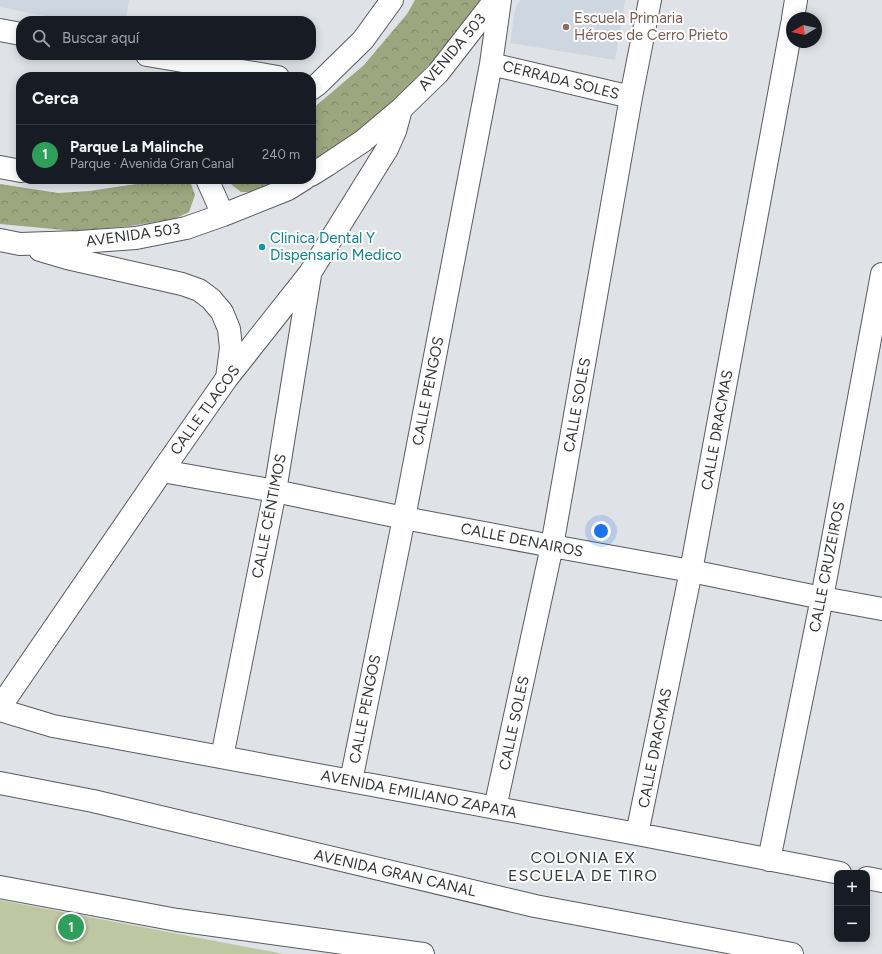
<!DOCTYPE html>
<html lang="es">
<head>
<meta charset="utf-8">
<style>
  body { margin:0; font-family:Figtree,sans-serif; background:#242831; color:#f1f3f6 }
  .controls { position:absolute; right:12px; bottom:12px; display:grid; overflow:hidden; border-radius:8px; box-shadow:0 2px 10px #0003 }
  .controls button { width:36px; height:36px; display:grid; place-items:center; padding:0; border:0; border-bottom:1px solid #363941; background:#171b24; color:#f1f3f6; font:20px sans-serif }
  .compass { position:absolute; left:786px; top:12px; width:36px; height:36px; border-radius:50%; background:#171b24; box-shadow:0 2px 10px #0003; rotate:261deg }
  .you { position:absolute; left:601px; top:531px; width:14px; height:14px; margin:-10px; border:3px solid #fff; border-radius:50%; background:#1a73e8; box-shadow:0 0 0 6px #1a73e833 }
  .badge { display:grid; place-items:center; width:26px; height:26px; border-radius:50%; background:#2563eb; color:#fff; font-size:13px; font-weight:700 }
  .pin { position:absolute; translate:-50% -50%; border:2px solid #fff; box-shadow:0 1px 4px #0006 }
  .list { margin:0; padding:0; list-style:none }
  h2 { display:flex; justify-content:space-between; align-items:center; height:52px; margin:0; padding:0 16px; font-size:17px }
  h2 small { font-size:13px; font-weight:400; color:#9ea1a6 }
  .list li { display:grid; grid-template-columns:26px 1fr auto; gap:12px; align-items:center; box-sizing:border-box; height:60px; padding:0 16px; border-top:1px solid #363941 }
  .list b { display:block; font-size:15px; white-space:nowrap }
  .list p { margin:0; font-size:13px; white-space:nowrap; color:#9ea1a6 }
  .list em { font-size:13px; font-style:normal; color:#9ea1a6 }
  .icon { flex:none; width:22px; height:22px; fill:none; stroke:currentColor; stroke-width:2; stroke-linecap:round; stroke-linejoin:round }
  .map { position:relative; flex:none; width:882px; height:954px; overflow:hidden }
  .search { position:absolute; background:#171b24; box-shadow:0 2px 10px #0003; left:16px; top:16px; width:300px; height:44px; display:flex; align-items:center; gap:10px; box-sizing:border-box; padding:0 14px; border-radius:16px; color:#9ea1a6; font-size:15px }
  .panel { position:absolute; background:#171b24; box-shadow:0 2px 10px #0003; left:16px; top:72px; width:300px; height:112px; border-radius:16px }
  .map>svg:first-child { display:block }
  .built { fill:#ced6df }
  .green { fill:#bec7a2 }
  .forest { fill:url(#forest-crowns) }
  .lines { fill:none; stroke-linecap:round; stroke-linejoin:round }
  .minor-casing { stroke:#595b5e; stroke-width:24 }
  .major-casing { stroke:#595b5e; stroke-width:24 }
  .minor { stroke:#fff; stroke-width:22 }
  .major { stroke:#fff; stroke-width:22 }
  .education-dot { fill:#8d6e63; stroke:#fff; stroke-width:1.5 }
  .culture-dot { fill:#0f9aa8; stroke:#fff; stroke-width:1.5 }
  .labels { text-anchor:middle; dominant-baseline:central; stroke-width:4; stroke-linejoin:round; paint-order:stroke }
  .education-label { font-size:15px; fill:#785e54; stroke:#fff; text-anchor:start }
  .street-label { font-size:15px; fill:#343537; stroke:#fff }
  .culture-label { font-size:15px; fill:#0d838f; stroke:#fff; text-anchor:start }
  .neighbourhood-label { font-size:16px; letter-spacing:1px; fill:#37393c; stroke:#fff }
</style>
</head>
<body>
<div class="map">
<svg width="882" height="954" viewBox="0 0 882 954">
  <defs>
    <pattern id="forest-crowns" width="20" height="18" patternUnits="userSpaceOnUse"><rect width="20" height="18" fill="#9ca67f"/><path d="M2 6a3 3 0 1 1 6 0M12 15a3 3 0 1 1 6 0" fill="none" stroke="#808869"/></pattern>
  </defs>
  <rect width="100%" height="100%" fill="#dfe2e6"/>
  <path class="built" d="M 0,0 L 129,0 L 125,21 L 72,21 L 0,7 Z
    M 521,0 L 625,0 L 615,60 L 510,43 L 515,11 L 517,5 Z"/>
  <path class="green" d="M 0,900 L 284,954 L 0,954 Z"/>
  <path class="forest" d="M 415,0 L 481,0 L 445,48 L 399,96 L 359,133 L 311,164 L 311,110 L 364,65 L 407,14 Z
    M 170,179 L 184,179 L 190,181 L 195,195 L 189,212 L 174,219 L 130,226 L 75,231 L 0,224 L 0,184 L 58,193 L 89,191 Z
    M 227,179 L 287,179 L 252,192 L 241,192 L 227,181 Z"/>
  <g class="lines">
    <defs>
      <path id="minor" d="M 793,18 L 796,0
        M 0,30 L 21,34
        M 147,55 L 278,77
        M 491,64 L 631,97
        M 311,89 L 318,84 L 363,40 L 392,0
        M 0,167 L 21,171
        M 311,175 L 327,165 L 363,141 L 401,109 L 438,73 L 495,0
        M 207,179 L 223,215
        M 0,240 L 20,244 L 79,242 L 136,238 L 186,228 L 223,215 L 288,189 L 304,179
        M 40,250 L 67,258 L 182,284 L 199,290 L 211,299 L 222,312 L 229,329 L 231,348 L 227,378
        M 162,471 L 275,491 L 404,518 L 552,546 L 691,571 L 822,598 L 882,609
        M 0,707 L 162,471 L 227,378 L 310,273 L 387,149 L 395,131 L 401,109
        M 0,710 L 53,726 L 637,834 L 840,873
        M 222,757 L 275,491 L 310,275
        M 351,781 L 404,518 L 491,64 L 500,0
        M 495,808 L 552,546 L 631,97 L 650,0
        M 637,834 L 691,571 L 792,24
        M 769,860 L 822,598 L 882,274
        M 867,878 L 882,881"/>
      <path id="major" d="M 0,783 L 93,801 L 535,906 L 792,954
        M 0,887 L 177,920 L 423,954"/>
    </defs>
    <use href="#minor" class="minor-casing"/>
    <use href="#major" class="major-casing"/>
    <use href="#minor" class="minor"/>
    <use href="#major" class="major"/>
  </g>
  <circle class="education-dot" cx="566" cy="27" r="4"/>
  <circle class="culture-dot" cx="262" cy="247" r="4"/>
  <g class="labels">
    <g class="education-label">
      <text x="574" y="18">Escuela Primaria<tspan x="574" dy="17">Héroes de Cerro Prieto</tspan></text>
    </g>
    <g class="street-label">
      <text transform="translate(452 52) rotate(-50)">AVENIDA 503</text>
      <text transform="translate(561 80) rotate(14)">CERRADA SOLES</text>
      <text transform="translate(133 235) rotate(-8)">AVENIDA 503</text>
      <text transform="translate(428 391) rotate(-79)">CALLE PENGOS</text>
      <text transform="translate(577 405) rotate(-80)">CALLE SOLES</text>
      <text transform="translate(205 410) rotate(-54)">CALLE TLACOS</text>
      <text transform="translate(717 430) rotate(-80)">CALLE DRACMAS</text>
      <text transform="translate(269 516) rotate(-79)">CALLE CÉNTIMOS</text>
      <text transform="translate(522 540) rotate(11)">CALLE DENAIROS</text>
      <text transform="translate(827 567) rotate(-79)">CALLE CRUZEIROS</text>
      <text transform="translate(365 709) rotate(-79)">CALLE PENGOS</text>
      <text transform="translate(514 723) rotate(-78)">CALLE SOLES</text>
      <text transform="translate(655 748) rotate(-79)">CALLE DRACMAS</text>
      <text transform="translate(419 794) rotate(11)">AVENIDA EMILIANO ZAPATA</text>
      <text transform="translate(395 873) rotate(13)">AVENIDA GRAN CANAL</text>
    </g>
    <g class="culture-label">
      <text x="270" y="238">Clinica Dental Y<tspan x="270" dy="17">Dispensario Medico</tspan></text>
    </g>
    <g class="neighbourhood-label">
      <text x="583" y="857">COLONIA EX<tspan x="583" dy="18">ESCUELA DE TIRO</tspan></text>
    </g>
  </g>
</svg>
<div class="controls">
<button>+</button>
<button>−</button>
</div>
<svg class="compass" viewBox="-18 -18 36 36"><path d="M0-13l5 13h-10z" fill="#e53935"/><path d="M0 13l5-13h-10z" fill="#9ea1a6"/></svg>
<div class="you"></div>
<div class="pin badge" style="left:71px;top:927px;background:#2e9e5b">1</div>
<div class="search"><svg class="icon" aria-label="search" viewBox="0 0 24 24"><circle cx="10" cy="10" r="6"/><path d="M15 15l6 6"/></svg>Buscar aquí</div>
<section class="panel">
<h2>Cerca<small></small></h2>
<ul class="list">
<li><span class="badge" style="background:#2e9e5b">1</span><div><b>Parque La Malinche</b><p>Parque · Avenida Gran Canal</p></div><em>240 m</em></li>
</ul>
</section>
</div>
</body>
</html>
